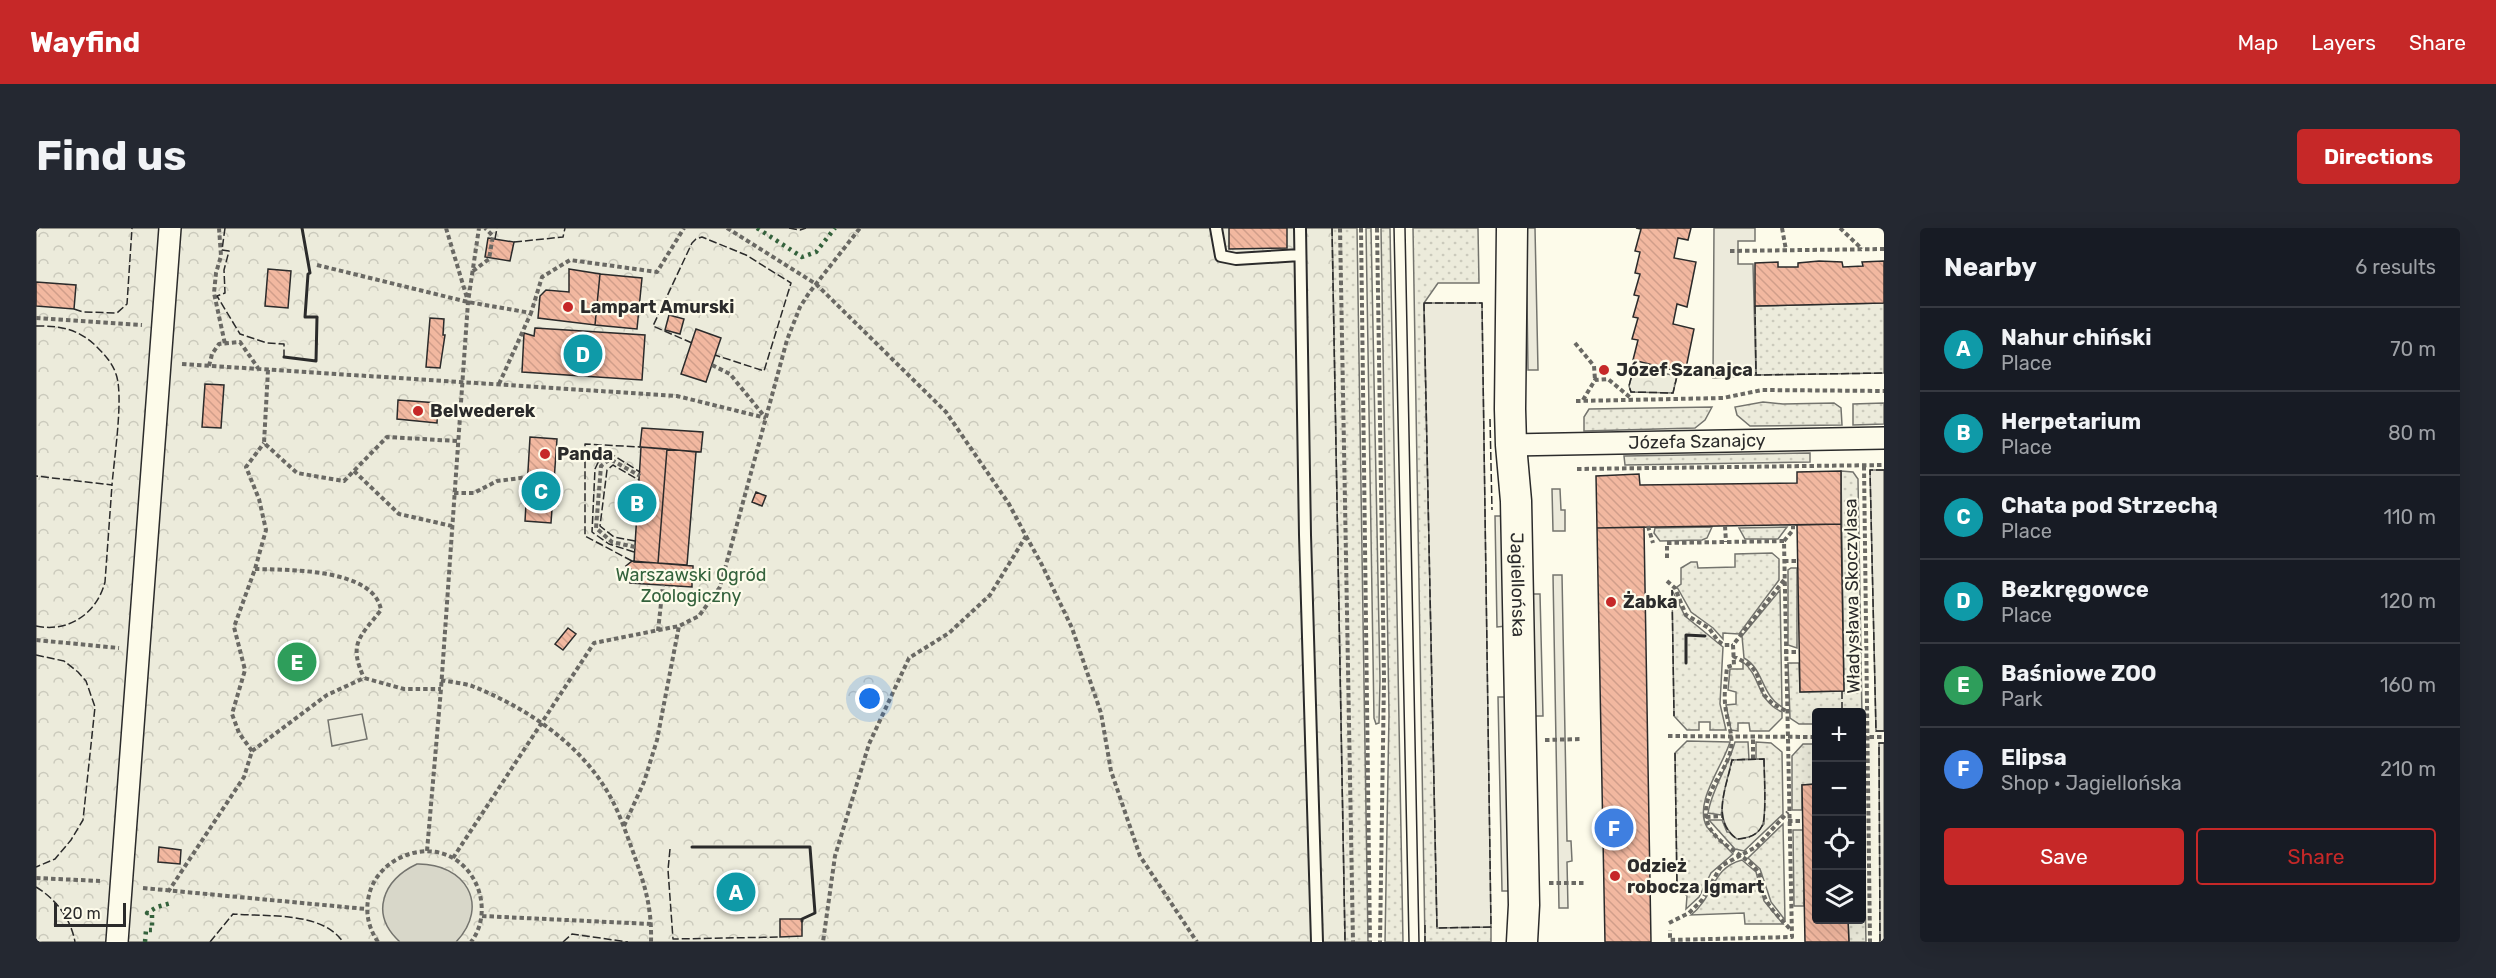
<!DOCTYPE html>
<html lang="en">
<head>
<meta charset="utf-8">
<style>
  body { margin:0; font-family:Rubik,sans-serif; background:#242831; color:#f1f3f6 }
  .controls { position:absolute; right:18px; bottom:18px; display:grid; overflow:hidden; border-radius:6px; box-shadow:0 6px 24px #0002 }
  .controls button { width:54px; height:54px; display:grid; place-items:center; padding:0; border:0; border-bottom:2px solid #363941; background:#171b24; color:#f1f3f6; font:30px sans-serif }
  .scale { position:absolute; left:18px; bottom:15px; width:72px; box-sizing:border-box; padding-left:6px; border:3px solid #2b2b2b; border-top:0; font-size:16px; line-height:21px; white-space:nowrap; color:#2b2b2b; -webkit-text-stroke:4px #fdfbea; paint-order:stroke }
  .you { position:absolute; left:834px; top:471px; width:21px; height:21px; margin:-15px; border:4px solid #fff; border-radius:50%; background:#1a73e8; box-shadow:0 0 0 9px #1a73e833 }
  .badge { display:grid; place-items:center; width:39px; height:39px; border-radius:50%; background:#c62828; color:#fff; font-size:20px; font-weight:700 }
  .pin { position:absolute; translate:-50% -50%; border:3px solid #fff; box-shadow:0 2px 6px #0006 }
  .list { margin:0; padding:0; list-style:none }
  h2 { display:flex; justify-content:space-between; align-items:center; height:78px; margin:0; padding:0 24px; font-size:26px }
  h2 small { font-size:20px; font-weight:400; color:#9ea1a6 }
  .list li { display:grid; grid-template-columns:39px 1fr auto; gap:18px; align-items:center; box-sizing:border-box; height:84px; padding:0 24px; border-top:2px solid #363941 }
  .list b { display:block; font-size:22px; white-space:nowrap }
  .list p { margin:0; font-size:20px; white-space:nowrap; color:#9ea1a6 }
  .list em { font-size:20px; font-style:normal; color:#9ea1a6 }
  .actions { display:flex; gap:12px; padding:18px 24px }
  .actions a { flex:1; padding:14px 0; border:2px solid #c62828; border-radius:6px; text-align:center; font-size:21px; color:#c62828 }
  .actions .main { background:#c62828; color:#fff }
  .icon { flex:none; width:33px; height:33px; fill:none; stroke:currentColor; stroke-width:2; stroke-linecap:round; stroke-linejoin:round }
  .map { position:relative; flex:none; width:1848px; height:714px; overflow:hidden; border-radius:6px }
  header { display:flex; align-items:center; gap:36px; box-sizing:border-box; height:84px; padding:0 30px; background:#c62828; color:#fff }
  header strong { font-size:28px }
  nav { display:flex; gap:33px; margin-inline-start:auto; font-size:21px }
  .intro { display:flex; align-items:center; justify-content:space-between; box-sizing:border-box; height:144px; padding:0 36px }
  h1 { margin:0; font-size:42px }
  .button { padding:15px 27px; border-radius:6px; background:#c62828; color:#fff; font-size:21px; font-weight:700 }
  main { display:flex; gap:36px; padding:0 36px }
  aside { flex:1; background:#171b24; border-radius:6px; box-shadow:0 6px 24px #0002 }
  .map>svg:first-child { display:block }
  .grass { fill:url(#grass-dots); stroke:#74746e; stroke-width:1.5 }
  .park { fill:url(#park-crowns); stroke:#74746e; stroke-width:1.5 }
  .pitch { fill:#ecebdb; stroke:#74746e; stroke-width:1.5 }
  .parking { fill:#eceadb; stroke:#74746e; stroke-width:1.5 }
  .water { fill:#d8d7c9; stroke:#74746e; stroke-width:1.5 }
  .building { fill:url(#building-back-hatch); stroke:#2b2b2b; stroke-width:1.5 }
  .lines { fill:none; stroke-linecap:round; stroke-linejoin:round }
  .lane-casing { stroke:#2b2b2b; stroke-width:14 }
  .street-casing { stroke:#2b2b2b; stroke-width:24 }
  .secondary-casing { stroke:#2b2b2b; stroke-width:33 }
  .path { stroke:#6a6964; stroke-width:4; stroke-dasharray:4.5 3; stroke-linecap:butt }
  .lane { stroke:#fdfbea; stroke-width:10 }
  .street { stroke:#fdfbea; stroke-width:21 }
  .secondary { stroke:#fdfbea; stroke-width:30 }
  .tram { stroke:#2b2b2b; stroke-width:1.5 }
  .hedge { stroke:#34623c; stroke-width:4.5; stroke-dasharray:3 4.5; stroke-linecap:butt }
  .fence { stroke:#2b2b2b; stroke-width:1.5; stroke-dasharray:8 3; stroke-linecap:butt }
  .wall { stroke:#2b2b2b; stroke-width:3 }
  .poi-dot { fill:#c62828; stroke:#fdfbea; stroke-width:2 }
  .labels { text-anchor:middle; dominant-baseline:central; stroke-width:4.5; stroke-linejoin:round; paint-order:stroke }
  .poi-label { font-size:18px; font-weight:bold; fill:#2b2b2b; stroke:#fdfbea; text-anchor:start }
  .street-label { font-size:18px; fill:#2b2b2b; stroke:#fdfbea }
  .park-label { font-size:18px; fill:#34623c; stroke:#fdfbea }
</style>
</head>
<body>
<header>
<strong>Wayfind</strong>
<nav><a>Map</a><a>Layers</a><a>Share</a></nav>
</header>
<div class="intro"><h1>Find us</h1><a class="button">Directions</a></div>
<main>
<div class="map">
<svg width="1848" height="714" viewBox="0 0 1848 714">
  <defs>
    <pattern id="grass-dots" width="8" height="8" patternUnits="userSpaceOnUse" patternTransform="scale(1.5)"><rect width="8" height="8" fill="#ecebdb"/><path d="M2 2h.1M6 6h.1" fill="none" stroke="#cbcabc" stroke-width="1.8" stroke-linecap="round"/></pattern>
    <pattern id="park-crowns" width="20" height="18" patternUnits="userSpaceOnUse" patternTransform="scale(1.5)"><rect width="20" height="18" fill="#ecebdb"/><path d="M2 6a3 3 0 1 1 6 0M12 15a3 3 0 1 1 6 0" fill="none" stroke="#cbcabc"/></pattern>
    <pattern id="building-back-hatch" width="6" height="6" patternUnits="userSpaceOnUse" patternTransform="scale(1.5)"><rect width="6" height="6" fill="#f2b8a0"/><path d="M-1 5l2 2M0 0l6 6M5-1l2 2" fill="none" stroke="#d09e8a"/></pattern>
  </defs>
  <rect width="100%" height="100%" fill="#fdfbea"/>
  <path class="grass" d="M 1296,0 L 1321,0 L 1332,714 L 1309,714 Z
    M 1330,0 L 1335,0 L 1344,452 L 1343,495 L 1340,496 L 1338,490 Z
    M 1345,0 L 1354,0 L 1367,714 L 1349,714 L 1353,487 Z
    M 1377,0 L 1442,0 L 1443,55 L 1402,55 L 1388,75 L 1401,699 L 1455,699 L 1455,714 L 1389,714 Z
    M 1848,75 L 1848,145 L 1720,147 L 1719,78 Z
    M 1727,174 L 1747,176 L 1798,175 L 1805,180 L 1806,197 L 1714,198 L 1701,187 L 1699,179 Z
    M 1848,175 L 1848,196 L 1817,197 L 1817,176 Z
    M 1676,179 L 1669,192 L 1659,200 L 1548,203 L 1548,189 L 1553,181 Z
    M 1774,225 L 1774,234 L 1589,237 L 1588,228 Z
    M 1805,243 L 1817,244 L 1822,251 L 1826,488 L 1826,484 L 1780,484 L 1780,496 L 1763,496 L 1754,490 L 1752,435 L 1763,435 L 1764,464 L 1808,463 Z
    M 1676,299 L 1671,310 L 1666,312 L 1624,313 L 1618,305 L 1619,300 Z
    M 1751,299 L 1742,311 L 1709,311 L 1703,300 Z
    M 1736,325 L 1743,331 L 1743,352 L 1703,406 L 1687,405 L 1687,411 L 1677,400 L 1655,384 L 1641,359 L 1645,356 L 1645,340 L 1655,334 L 1661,334 L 1662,340 L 1699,339 L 1699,326 Z
    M 1755,340 L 1761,340 L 1761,420 L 1752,417 L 1752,342 Z
    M 1636,362 L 1649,388 L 1687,419 L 1684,476 L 1690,502 L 1674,502 L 1674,494 L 1663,494 L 1663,502 L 1651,502 L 1638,488 Z
    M 1744,362 L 1746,479 C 1725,467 1728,441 1708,430 L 1706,408 Z
    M 1707,434 C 1725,448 1720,472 1746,484 L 1746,490 L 1733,503 L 1714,503 L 1713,495 L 1702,495 L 1702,503 L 1695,502 L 1690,477 L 1700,476 L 1700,464 L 1692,462 L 1694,441 L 1707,441 Z
    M 1651,513 L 1694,514 C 1687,538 1657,575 1671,599 L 1697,626 L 1675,645 L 1663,669 L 1650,681 L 1651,668 L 1641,658 L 1639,525 Z
    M 1699,514 L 1712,514 L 1713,531 L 1696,532 L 1685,587 L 1672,585 C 1676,560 1692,539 1699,514 Z
    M 1720,514 L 1735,515 L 1746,524 L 1747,586 L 1708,623 L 1699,621 L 1673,592 L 1686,592 L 1691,604 L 1720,605 L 1728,596 L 1728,531 L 1720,531 Z
    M 1767,516 L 1780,516 L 1780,556 L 1766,557 L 1766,582 L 1756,582 L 1756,528 Z
    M 1826,528 L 1830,714 L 1813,714 L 1812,692 L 1826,692 Z
    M 1747,596 L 1749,692 L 1735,674 L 1724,641 L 1712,630 Z
    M 1757,602 L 1767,602 L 1768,678 L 1758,678 Z
    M 1706,632 L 1720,644 L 1728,673 L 1747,696 L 1709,696 L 1708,685 L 1655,687 C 1679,668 1675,640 1706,632 Z"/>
  <path class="park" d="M 0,0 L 1296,0 L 1309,714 L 0,714 Z
    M 1598,139 L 1641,148 L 1637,165 L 1595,164 L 1593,158 Z
    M 1728,531 C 1728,543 1731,591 1726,598 C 1721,608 1712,610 1701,611 C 1675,592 1690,559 1696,532 Z"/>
  <path class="pitch" d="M 326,486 L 331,511 L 296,518 L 292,492 Z"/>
  <path class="parking" d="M 1490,0 L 1499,0 L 1502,142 L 1492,142 Z
    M 1678,0 L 1719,0 L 1719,13 L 1702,13 L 1702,36 L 1717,36 L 1720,147 L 1677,150 Z
    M 1388,75 L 1446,75 L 1455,699 L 1401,700 Z
    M 1834,242 L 1848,242 L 1848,503 L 1840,503 Z
    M 1516,261 L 1524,261 L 1525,282 L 1529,282 L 1529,303 L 1517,303 Z
    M 1459,288 L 1468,288 L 1470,398 L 1461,399 Z
    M 1517,347 L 1526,347 L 1531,613 L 1535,613 L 1536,633 L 1531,634 L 1532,680 L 1523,680 Z
    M 1495,366 L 1504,366 L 1507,488 L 1498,488 Z
    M 1462,469 L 1471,469 L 1475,663 L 1466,663 Z
    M 1843,515 L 1848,515 L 1848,714 L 1844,714 Z"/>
  <path class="water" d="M 381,636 C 429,635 455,677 420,714 L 364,714 C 333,686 347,652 381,636 Z"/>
  <path class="building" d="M 1193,0 L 1251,0 L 1251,20 L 1193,21 Z
    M 1600,0 L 1655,0 L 1652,12 L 1642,10 L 1638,30 L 1660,34 L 1651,79 L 1641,76 L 1637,96 L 1658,101 L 1649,145 L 1597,132 L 1602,112 L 1596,111 L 1602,90 L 1597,89 L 1603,68 L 1598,67 L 1604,46 L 1599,45 L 1604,24 L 1599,23 L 1605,1 Z
    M 452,10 L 478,14 L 474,33 L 449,29 Z
    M 1783,33 L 1806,34 L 1807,39 L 1827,38 L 1826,34 L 1848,33 L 1848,75 L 1719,78 L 1719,35 L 1742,34 L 1742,39 L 1762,39 L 1762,35 Z
    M 232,41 L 255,43 L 252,80 L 229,78 Z
    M 533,41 L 564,46 L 559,97 L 502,90 L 504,68 L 510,62 L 533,64 Z
    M 564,46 L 606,50 L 601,101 L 559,97 Z
    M 0,54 L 40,57 L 38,81 L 0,78 Z
    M 633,87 L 648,91 L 644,106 L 629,102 Z
    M 394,90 L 408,91 L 407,107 L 409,107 L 404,140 L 390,139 Z
    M 499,100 L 609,107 L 606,152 L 486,144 L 488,105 L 498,108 Z
    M 660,101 L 685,110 L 670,154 L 645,146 Z
    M 169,156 L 188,157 L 185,200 L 166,199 Z
    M 362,172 L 402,175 L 401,195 L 361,191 Z
    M 606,200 L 667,204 L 665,224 L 604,219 Z
    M 494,209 L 521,211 L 515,295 L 489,293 Z
    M 605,219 L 631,221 L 622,335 L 598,334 Z
    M 631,221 L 660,224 L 651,337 L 622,335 Z
    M 1805,243 L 1805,296 L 1561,300 L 1560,248 L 1603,246 L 1604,257 L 1761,255 L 1761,244 Z
    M 720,264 L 730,268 L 726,278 L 716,274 Z
    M 1805,296 L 1808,463 L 1764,464 L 1761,297 Z
    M 1608,299 L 1615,714 L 1569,714 L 1561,300 Z
    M 596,333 L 657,338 L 657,345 L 661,349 L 656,351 L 656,359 L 594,355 L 595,341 L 590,338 Z
    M 532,400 L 540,406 L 527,422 L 519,416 Z
    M 1780,556 L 1780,692 L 1812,692 L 1813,714 L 1769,714 L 1766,557 Z
    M 123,619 L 145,622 L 144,636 L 122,634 Z
    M 744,691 L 766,691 L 766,708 L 744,709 Z"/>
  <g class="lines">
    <defs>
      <path id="lane" d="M 1180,0 L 1185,28 L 1200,31 L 1264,27
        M 1264,0 L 1269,307 L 1281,714"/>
      <g id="street">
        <path id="s1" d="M 1475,217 L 1848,210"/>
        <path d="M 81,714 L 134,0"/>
      </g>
      <g id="secondary">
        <path id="s2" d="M 1476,0 L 1474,181 L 1475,217 L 1480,273 L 1488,677 L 1486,714"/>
      </g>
    </defs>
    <use href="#lane" class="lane-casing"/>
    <use href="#street" class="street-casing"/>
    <use href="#secondary" class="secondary-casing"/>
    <path class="path" d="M 183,0 L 185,28 L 180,45 L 178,65 L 189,116
      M 410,0 L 431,70
      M 691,0 L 780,56 L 910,184 L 973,276 L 990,308 L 954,367 L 913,405 L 873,430 L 833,516 L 799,628 L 787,714
      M 1304,0 L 1317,714
      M 1325,0 L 1334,714
      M 1341,0 L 1348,451 L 1344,714
      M 1746,0 L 1750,22
      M 1804,0 L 1826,21
      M 1694,23 L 1848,21
      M 281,37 L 432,74 L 495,85 L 506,49 L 534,32 L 621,44 L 648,0
      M 437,43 L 453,31 L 457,8 L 449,0
      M 0,90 L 106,97
      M 1539,115 L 1558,138 L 1559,152
      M 146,136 L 641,168 L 730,190
      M 676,137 L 694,146 L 729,189
      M 173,138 L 176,126 L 183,116 L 204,114 L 222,140
      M 232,142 L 228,215 L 261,245 L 308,253 L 351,209 L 421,213
      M 463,156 L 495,85
      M 1547,172 L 1559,152 L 1572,151 L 1596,171
      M 1540,173 L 1687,170 L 1726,162 L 1848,163
      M 1828,238 L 1834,714
      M 1541,241 L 1848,237
      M 318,243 L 363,286 L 416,298
      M 418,265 L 438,265 L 461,253 L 493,249
      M 1612,298 L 1617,315
      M 1689,298 L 1690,314
      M 990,308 L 1006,337 L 1036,400 L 1065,485 L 1075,543 L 1104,628 L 1161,714
      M 1748,313 L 1757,302 L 1757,297
      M 599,319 L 576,314 L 560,300 L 565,238 L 574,231 L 604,248
      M 1631,330 L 1631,315 L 1748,313 L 1756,709 L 1634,712 L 1634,702
      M 1748,333 L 1762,333
      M 219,341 C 251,342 338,340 345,382 C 324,409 312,415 328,450
      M 1748,352 L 1697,417 L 1698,437 L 1691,439 C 1690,451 1688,463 1689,475 C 1690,492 1699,508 1694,525 C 1688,546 1668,564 1670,588 C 1673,614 1705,623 1719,640 C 1727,648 1725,660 1729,670 C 1735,682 1746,692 1755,702
      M 1631,353 L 1639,360 L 1650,387 L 1673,400 L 1682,413 L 1688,417 L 1697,417
      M 622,403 L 627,357
      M 0,412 L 83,420
      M 1748,424 L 1763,424
      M 1697,428 L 1714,437 L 1720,444 L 1728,467 L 1737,476 L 1750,483
      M 405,452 C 415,454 427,455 436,458 C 489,479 542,514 571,563 C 582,581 589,602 596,621 C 608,655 616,677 615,714
      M 1632,508 L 1780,509
      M 1826,509 L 1848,509
      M 1509,512 L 1546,511
      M 216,523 L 203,505 L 196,486 L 209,442 L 198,399 L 219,341 L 230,302 L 223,271 L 210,239 L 228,215
      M 1717,531 L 1717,508
      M 1670,589 L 1686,588
      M 1752,593 L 1766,593
      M 588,598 L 608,554 L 621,512 L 643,398
      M 391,623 L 405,461 L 432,74 L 443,0
      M 417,630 L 558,415 L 643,398 L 663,388 L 684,359 L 751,112 L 764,79 L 773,65 L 824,0
      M 0,650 L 64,653
      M 1513,655 L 1549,655
      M 107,660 L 330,681
      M 132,664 L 208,549 L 216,523 L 291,467 L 328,450 L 368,461 L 405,461
      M 446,688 L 615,696
      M 1633,695 L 1653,685 L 1666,672 L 1685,638 L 1720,619 L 1752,584
      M 342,714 C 332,699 329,684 333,667 C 341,632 386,612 417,630 C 446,647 455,688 435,714"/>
    <use href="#lane" class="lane"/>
    <use href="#street" class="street"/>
    <use href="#secondary" class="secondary"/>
    <path class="tram" d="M 1358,0 L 1373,714
      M 1369,0 L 1383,714"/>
    <path class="hedge" d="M 721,0 L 766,29 L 780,24 L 799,0
      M 109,714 L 110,702 L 116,702 L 116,686 L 111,685 L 121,679 L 135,675"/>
    <path class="fence" d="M 189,0 L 186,22 L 193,23 L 188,42 L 189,65 L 181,68 L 204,106 L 231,115 L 248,116 L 248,129
      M 753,0 L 764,2 L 770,0
      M 1296,0 L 1309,714
      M 459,11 L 461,0
      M 478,14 L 527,9 L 529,0
      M 1388,75 L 1446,75 L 1455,699 L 1401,700 Z
      M 1719,78 L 1720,147 L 1848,145
      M 38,81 L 47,84 L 81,85 L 91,76 L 96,0
      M 0,98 C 24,98 40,100 59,117 C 68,126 76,134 80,146 C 88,168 78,231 76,257 L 0,248
      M 656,115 L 617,98 L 656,15 L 660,11 L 666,9 L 710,27 L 755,55 L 728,143 L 679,127
      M 1598,139 L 1593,158 L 1595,164 L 1637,165 L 1641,148
      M 1454,191 L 1456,282
      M 1848,242 L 1834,242 L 1840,503 L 1848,503
      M 599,313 L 578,309 L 564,298 L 571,242 L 577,237 L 603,252
      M 598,324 L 573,316 L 556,304 L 559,241 L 566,226 L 577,227 L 604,244
      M 596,333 L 549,308 L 549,216 L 604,219
      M 1636,362 L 1638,488
      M 0,398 C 33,405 61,385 69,354 L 76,257
      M 0,427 L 28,433 L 42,444 L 50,453 L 59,479 L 47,592 L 35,612 L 19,631 L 0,639
      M 1806,463 L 1806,484
      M 1639,525 L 1641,658
      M 1728,531 C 1728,543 1731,591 1726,598 C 1721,608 1712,610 1701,611 C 1674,592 1691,559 1696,532 Z
      M 634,621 L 632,642 L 637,711 L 744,709
      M 0,659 C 20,671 35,691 39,714
      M 1389,697 L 1389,714
      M 174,714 L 197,686 C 231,689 286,683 307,714
      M 527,714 L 536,706 L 592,714
      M 1844,714 L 1843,515 L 1848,515"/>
    <path class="wall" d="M 248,129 L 280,133 L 281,89 L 269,89 L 272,46 L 274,45 L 266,0
      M 1650,435 L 1650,407 L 1669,408
      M 656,619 L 774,619 L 779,685 L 766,691 L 766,693"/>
  </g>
  <g class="poi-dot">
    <circle cx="532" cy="79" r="6"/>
    <circle cx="1568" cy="142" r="6"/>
    <circle cx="382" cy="183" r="6"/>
    <circle cx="509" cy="226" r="6"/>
    <circle cx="1575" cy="374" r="6"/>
    <circle cx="1579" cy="648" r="6"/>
  </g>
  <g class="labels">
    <g class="poi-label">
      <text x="544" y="79">Lampart Amurski</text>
      <text x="1580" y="142">Józef Szanajca</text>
      <text x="394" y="183">Belwederek</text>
      <text x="521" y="226">Panda</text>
      <text x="1587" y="374">Żabka</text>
      <text x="1591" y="638">Odzież<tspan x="1591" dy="21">robocza Igmart</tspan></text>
    </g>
    <g class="street-label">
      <text stroke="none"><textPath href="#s1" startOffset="186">Józefa Szanajcy</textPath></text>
      <text stroke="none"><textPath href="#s2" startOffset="357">Jagiellońska</textPath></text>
      <text transform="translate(1816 368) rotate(-91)">Władysława Skoczylasa</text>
    </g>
    <g class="park-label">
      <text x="655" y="347">Warszawski Ogród<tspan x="655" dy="21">Zoologiczny</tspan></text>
    </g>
  </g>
</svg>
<div class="controls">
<button>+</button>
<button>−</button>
<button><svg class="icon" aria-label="locate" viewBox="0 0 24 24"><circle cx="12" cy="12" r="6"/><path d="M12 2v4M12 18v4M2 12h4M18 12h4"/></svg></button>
<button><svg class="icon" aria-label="layers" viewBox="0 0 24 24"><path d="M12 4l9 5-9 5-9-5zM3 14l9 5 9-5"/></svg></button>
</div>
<div class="scale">20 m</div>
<div class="you"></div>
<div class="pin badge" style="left:700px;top:664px;background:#0f9aa8">A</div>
<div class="pin badge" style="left:601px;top:275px;background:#0f9aa8">B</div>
<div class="pin badge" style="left:505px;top:263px;background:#0f9aa8">C</div>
<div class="pin badge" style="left:547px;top:126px;background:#0f9aa8">D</div>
<div class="pin badge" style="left:261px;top:434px;background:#2e9e5b">E</div>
<div class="pin badge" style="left:1578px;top:600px;background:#3f7fe0">F</div>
</div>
<aside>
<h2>Nearby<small>6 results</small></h2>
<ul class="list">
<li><span class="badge" style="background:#0f9aa8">A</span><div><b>Nahur chiński</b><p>Place</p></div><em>70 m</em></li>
<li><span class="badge" style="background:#0f9aa8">B</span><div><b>Herpetarium</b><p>Place</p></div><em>80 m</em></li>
<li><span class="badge" style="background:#0f9aa8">C</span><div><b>Chata pod Strzechą</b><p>Place</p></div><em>110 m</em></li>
<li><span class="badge" style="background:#0f9aa8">D</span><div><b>Bezkręgowce</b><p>Place</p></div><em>120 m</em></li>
<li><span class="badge" style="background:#2e9e5b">E</span><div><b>Baśniowe ZOO</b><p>Park</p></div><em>160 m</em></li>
<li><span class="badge" style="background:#3f7fe0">F</span><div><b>Elipsa</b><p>Shop · Jagiellońska</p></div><em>210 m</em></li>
</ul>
<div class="actions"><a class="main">Save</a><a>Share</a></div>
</aside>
</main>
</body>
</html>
